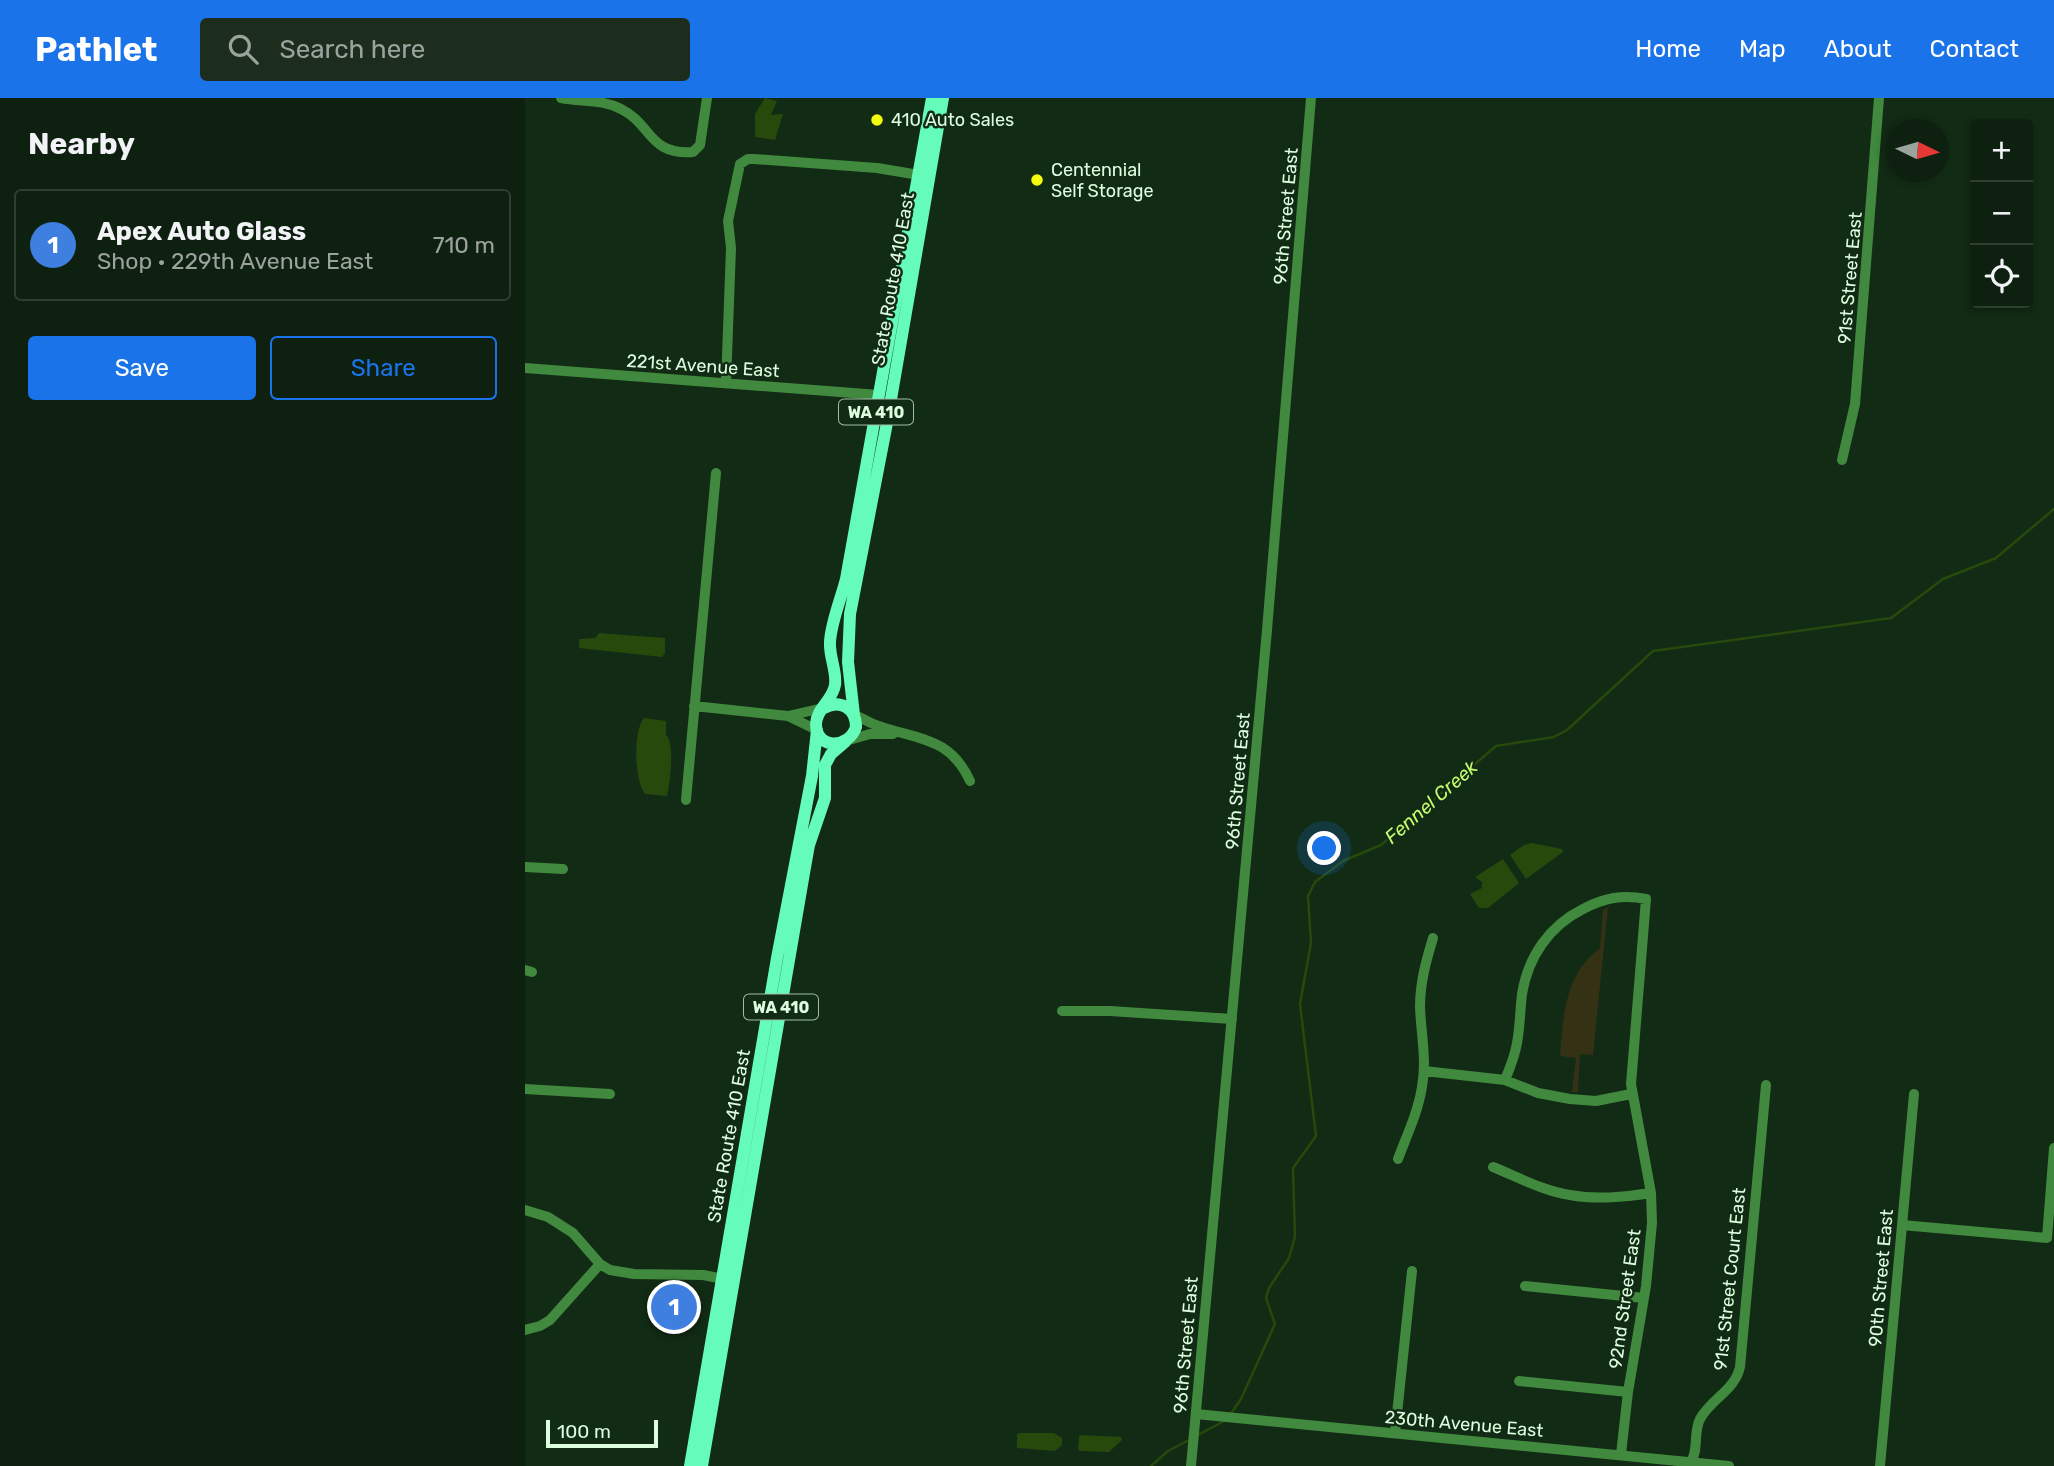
<!DOCTYPE html>
<html lang="en">
<head>
<meta charset="utf-8">
<style>
  body { margin:0; font-family:Rubik,sans-serif; background:#1c2d1d; color:#f1f3f6 }
  .controls { position:absolute; right:21px; top:21px; display:grid; overflow:hidden; border-radius:7px; box-shadow:0 4px 10px #0003 }
  .controls button { width:63px; height:63px; display:grid; place-items:center; padding:0; border:0; border-bottom:2px solid #2e3e2f; background:#0e200f; color:#f1f3f6; font:35px sans-serif }
  .compass { position:absolute; left:1361px; top:21px; width:63px; height:63px; border-radius:50%; background:#0e200f; box-shadow:0 4px 10px #0003; rotate:95deg }
  .scale { position:absolute; left:21px; bottom:18px; width:112px; box-sizing:border-box; padding-left:7px; border:4px solid #dcfede; border-top:0; font-size:19px; line-height:24px; white-space:nowrap; color:#dcfede; -webkit-text-stroke:5px #122b14; paint-order:stroke }
  .you { position:absolute; left:800px; top:751px; width:24px; height:24px; margin:-18px; border:5px solid #fff; border-radius:50%; background:#1a73e8; box-shadow:0 0 0 10px #1a73e833 }
  .badge { display:grid; place-items:center; width:46px; height:46px; border-radius:50%; background:#1a73e8; color:#fff; font-size:23px; font-weight:700 }
  .pin { position:absolute; translate:-50% -50%; border:4px solid #fff; box-shadow:0 2px 7px #0006 }
  .list { margin:0; padding:0; list-style:none }
  h2 { display:flex; justify-content:space-between; align-items:center; height:91px; margin:0; padding:0 28px; font-size:30px }
  h2 small { font-size:23px; font-weight:400; color:#9ba39e }
  .list li { display:grid; grid-template-columns:46px 1fr auto; gap:21px; align-items:center; box-sizing:border-box; height:112px; margin:0 14px 14px; padding:0 14px; border:2px solid #2e3e2f; border-radius:7px }
  .list b { display:block; font-size:26px; white-space:nowrap }
  .list p { margin:0; font-size:23px; white-space:nowrap; color:#9ba39e }
  .list em { font-size:23px; font-style:normal; color:#9ba39e }
  .actions { display:flex; gap:14px; padding:21px 28px }
  .actions a { flex:1; padding:16px 0; border:2px solid #1a73e8; border-radius:7px; text-align:center; font-size:24px; color:#1a73e8 }
  .actions .main { background:#1a73e8; color:#fff }
  .icon { flex:none; width:38px; height:38px; fill:none; stroke:currentColor; stroke-width:2; stroke-linecap:round; stroke-linejoin:round }
  .map { position:relative; flex:none; width:1529px; height:1368px; overflow:hidden }
  header { display:flex; align-items:center; gap:42px; box-sizing:border-box; height:98px; padding:0 35px; background:#1a73e8; color:#fff }
  header strong { font-size:33px }
  nav { display:flex; gap:38px; margin-inline-start:auto; font-size:24px }
  .search { width:490px; height:63px; background:#1c2d1d; display:flex; align-items:center; gap:18px; box-sizing:border-box; padding:0 24px; border-radius:7px; color:#9ba39e; font-size:26px }
  main { display:flex }
  aside { flex:1; background:#0e200f }
  .map>svg:first-child { display:block }
  .green { fill:#353115 }
  .water { fill:#27490c }
  .lines { fill:none; stroke-linecap:round; stroke-linejoin:round }
  .stream { stroke:#27490c; stroke-width:2.5 }
  .minor { stroke:#40893e; stroke-width:10 }
  .major { stroke:#65fcb9; stroke-width:12 }
  .poi-dot { fill:#f4fb0c; stroke:#122b14; stroke-width:2.5 }
  .labels { text-anchor:middle; dominant-baseline:central; stroke-width:5; stroke-linejoin:round; paint-order:stroke }
  .shield { fill:#122b14; stroke:#9fbfa1; stroke-width:2 }
  .shield-label { font-size:16px; font-weight:bold; fill:#dcfede }
  .poi-label { font-size:18px; fill:#dcfede; stroke:#122b14; text-anchor:start }
  .street-label { font-size:18px; fill:#dcfede; stroke:#122b14 }
  .water-label { font-size:19px; font-style:italic; fill:#c4fc6c; stroke:#122b14 }
</style>
</head>
<body>
<header>
<strong>Pathlet</strong>
<div class="search"><svg class="icon" aria-label="search" viewBox="0 0 24 24"><circle cx="10" cy="10" r="6"/><path d="M15 15l6 6"/></svg>Search here</div>
<nav><a>Home</a><a>Map</a><a>About</a><a>Contact</a></nav>
</header>
<main>
<aside>
<h2>Nearby<small></small></h2>
<ul class="list">
<li><span class="badge" style="background:#3f7fe0">1</span><div><b>Apex Auto Glass</b><p>Shop · 229th Avenue East</p></div><em>710 m</em></li>
</ul>
<div class="actions"><a class="main">Save</a><a>Share</a></div>
</aside>
<div class="map">
<svg width="1529" height="1368" viewBox="0 0 1529 1368">
  <rect width="100%" height="100%" fill="#122b14"/>
  <path class="green" d="M 1083,809 L 1068,957 L 1055,956 L 1053,994 L 1047,994 L 1051,960 L 1035,958 C 1038,918 1040,876 1075,850 L 1078,812 Z"/>
  <path class="water" d="M 240,0 L 252,3 L 246,17 L 258,16 L 250,42 L 230,39 L 230,16 Z
    M 74,535 L 140,540 L 140,555 L 137,559 L 54,550 L 54,541 L 70,540 Z
    M 119,620 L 141,623 L 141,637 C 150,644 145,686 142,698 L 120,696 C 109,681 108,633 119,620 Z
    M 1007,745 L 1037,751 L 1038,754 L 1001,781 L 985,757 L 999,747 Z
    M 978,761 L 994,785 L 963,810 L 954,810 L 945,796 L 957,790 L 957,784 L 950,779 Z
    M 495,1335 L 529,1335 L 537,1340 L 537,1347 L 530,1353 L 492,1350 L 492,1336 Z
    M 557,1337 L 596,1339 L 597,1342 L 584,1354 L 555,1353 L 553,1351 L 554,1338 Z"/>
  <g class="lines">
    <path class="stream" d="M 705,1317 L 716,1301 L 750,1226 L 741,1200 L 744,1190 L 764,1160 L 770,1139 L 768,1070 L 791,1038 L 775,906 L 786,845 L 783,798 L 790,784 L 818,763 L 856,747 L 971,648 L 1029,639 L 1042,632 L 1128,553 L 1366,520 L 1418,481 L 1471,460 L 1529,411
      M 673,1337 L 701,1322
      M 626,1368 L 643,1353 L 664,1342"/>
    <path class="minor" d="M 36,0 C 56,4 77,1 96,11 C 127,26 123,57 168,54 L 175,47 L 182,0
      M 0,270 L 354,297
      M 201,285 L 206,150 L 203,123 L 215,66 L 223,61 L 229,61 L 352,70 L 400,78
      M 1317,362 L 1330,306 L 1354,0
      M 169,608 L 263,618
      M 329,617 C 338,620 346,626 354,628 C 394,642 425,639 445,683
      M 292,632 L 263,618 L 298,610
      M 324,642 L 345,636 L 368,636
      M 161,702 L 191,375
      M 0,769 L 38,771
      M 0,872 L 7,874
      M 537,913 L 585,913 L 707,921
      M 899,973 L 980,982 L 1013,995 L 1045,1001 L 1071,1003 L 1106,996
      M 980,982 C 985,970 990,958 992,945 C 995,929 995,913 997,896 C 1003,859 1024,828 1058,811 C 1079,800 1098,796 1121,801 L 1106,986 L 1126,1095 L 1127,1125 L 1121,1188 L 1103,1294 L 1096,1356
      M 0,991 L 85,996
      M 873,1061 C 882,1037 893,1014 897,989 C 902,962 896,936 895,909 C 895,885 901,863 908,840
      M 968,1069 C 993,1079 1018,1093 1045,1097 C 1072,1102 1099,1099 1126,1095
      M 0,1112 L 23,1119 L 48,1135 L 75,1166 L 85,1172 L 109,1176 L 178,1177 L 204,1182
      M 1377,1127 L 1522,1140 L 1529,1050
      M 1000,1188 L 1119,1200
      M 0,1232 L 15,1228 L 25,1222 L 75,1166
      M 994,1283 L 1103,1294
      M 671,1316 L 1204,1368
      M 870,1335 L 887,1173
      M 1166,1364 C 1174,1351 1168,1335 1175,1321 C 1186,1301 1210,1292 1215,1269 L 1241,987
      M 666,1368 L 742,532 L 786,0
      M 1355,1368 L 1389,996"/>
    <path class="major" d="M 299,610 C 315,601 331,610 331,629 C 324,651 291,652 291,626 C 291,611 308,602 310,587 C 312,573 304,559 305,544 C 306,524 316,501 321,481 L 407,0
      M 329,617 L 323,564 L 325,516 L 361,330 L 418,0
      M 165,1368 L 252,860 L 287,678 L 292,632
      M 177,1368 L 279,775 L 284,747 L 300,700 L 300,667 L 306,656 L 320,644"/>
  </g>
  <g class="poi-dot">
    <circle cx="352" cy="22" r="7"/>
    <circle cx="512" cy="82" r="7"/>
  </g>
  <g class="labels">
    <g class="shield">
      <rect x="314" y="301.5" width="74" height="25" rx="5"/>
      <rect x="219" y="896.5" width="74" height="25" rx="5"/>
    </g>
    <g class="shield-label">
      <text x="351" y="314">WA 410</text>
      <text x="256" y="909">WA 410</text>
    </g>
    <g class="poi-label">
      <text x="366" y="22">410 Auto Sales</text>
      <text x="526" y="72">Centennial<tspan x="526" dy="21">Self Storage</tspan></text>
    </g>
    <g class="street-label">
      <text transform="translate(761 118) rotate(-85)">96th Street East</text>
      <text transform="translate(1325 180) rotate(-85)">91st Street East</text>
      <text transform="translate(368 181) rotate(-80)">State Route 410 East</text>
      <text transform="translate(178 268) rotate(4)">221st Avenue East</text>
      <text transform="translate(713 683) rotate(-85)">96th Street East</text>
      <text transform="translate(204 1038) rotate(-80)">State Route 410 East</text>
      <text transform="translate(1356 1180) rotate(-85)">90th Street East</text>
      <text transform="translate(1205 1181) rotate(-84)">91st Street Court East</text>
      <text transform="translate(1100 1201) rotate(-82)">92nd Street East</text>
      <text transform="translate(661 1247) rotate(-85)">96th Street East</text>
      <text transform="translate(939 1326) rotate(5)">230th Avenue East</text>
    </g>
    <g class="water-label">
      <text transform="translate(906 704) rotate(-41)">Fennel Creek</text>
    </g>
  </g>
</svg>
<div class="controls">
<button>+</button>
<button>−</button>
<button><svg class="icon" aria-label="locate" viewBox="0 0 24 24"><circle cx="12" cy="12" r="6"/><path d="M12 2v4M12 18v4M2 12h4M18 12h4"/></svg></button>
</div>
<svg class="compass" viewBox="-18 -18 36 36"><path d="M0-13l5 13h-10z" fill="#e53935"/><path d="M0 13l5-13h-10z" fill="#9ba39e"/></svg>
<div class="scale">100 m</div>
<div class="you"></div>
<div class="pin badge" style="left:149px;top:1209px;background:#3f7fe0">1</div>
</div>
</main>
</body>
</html>
